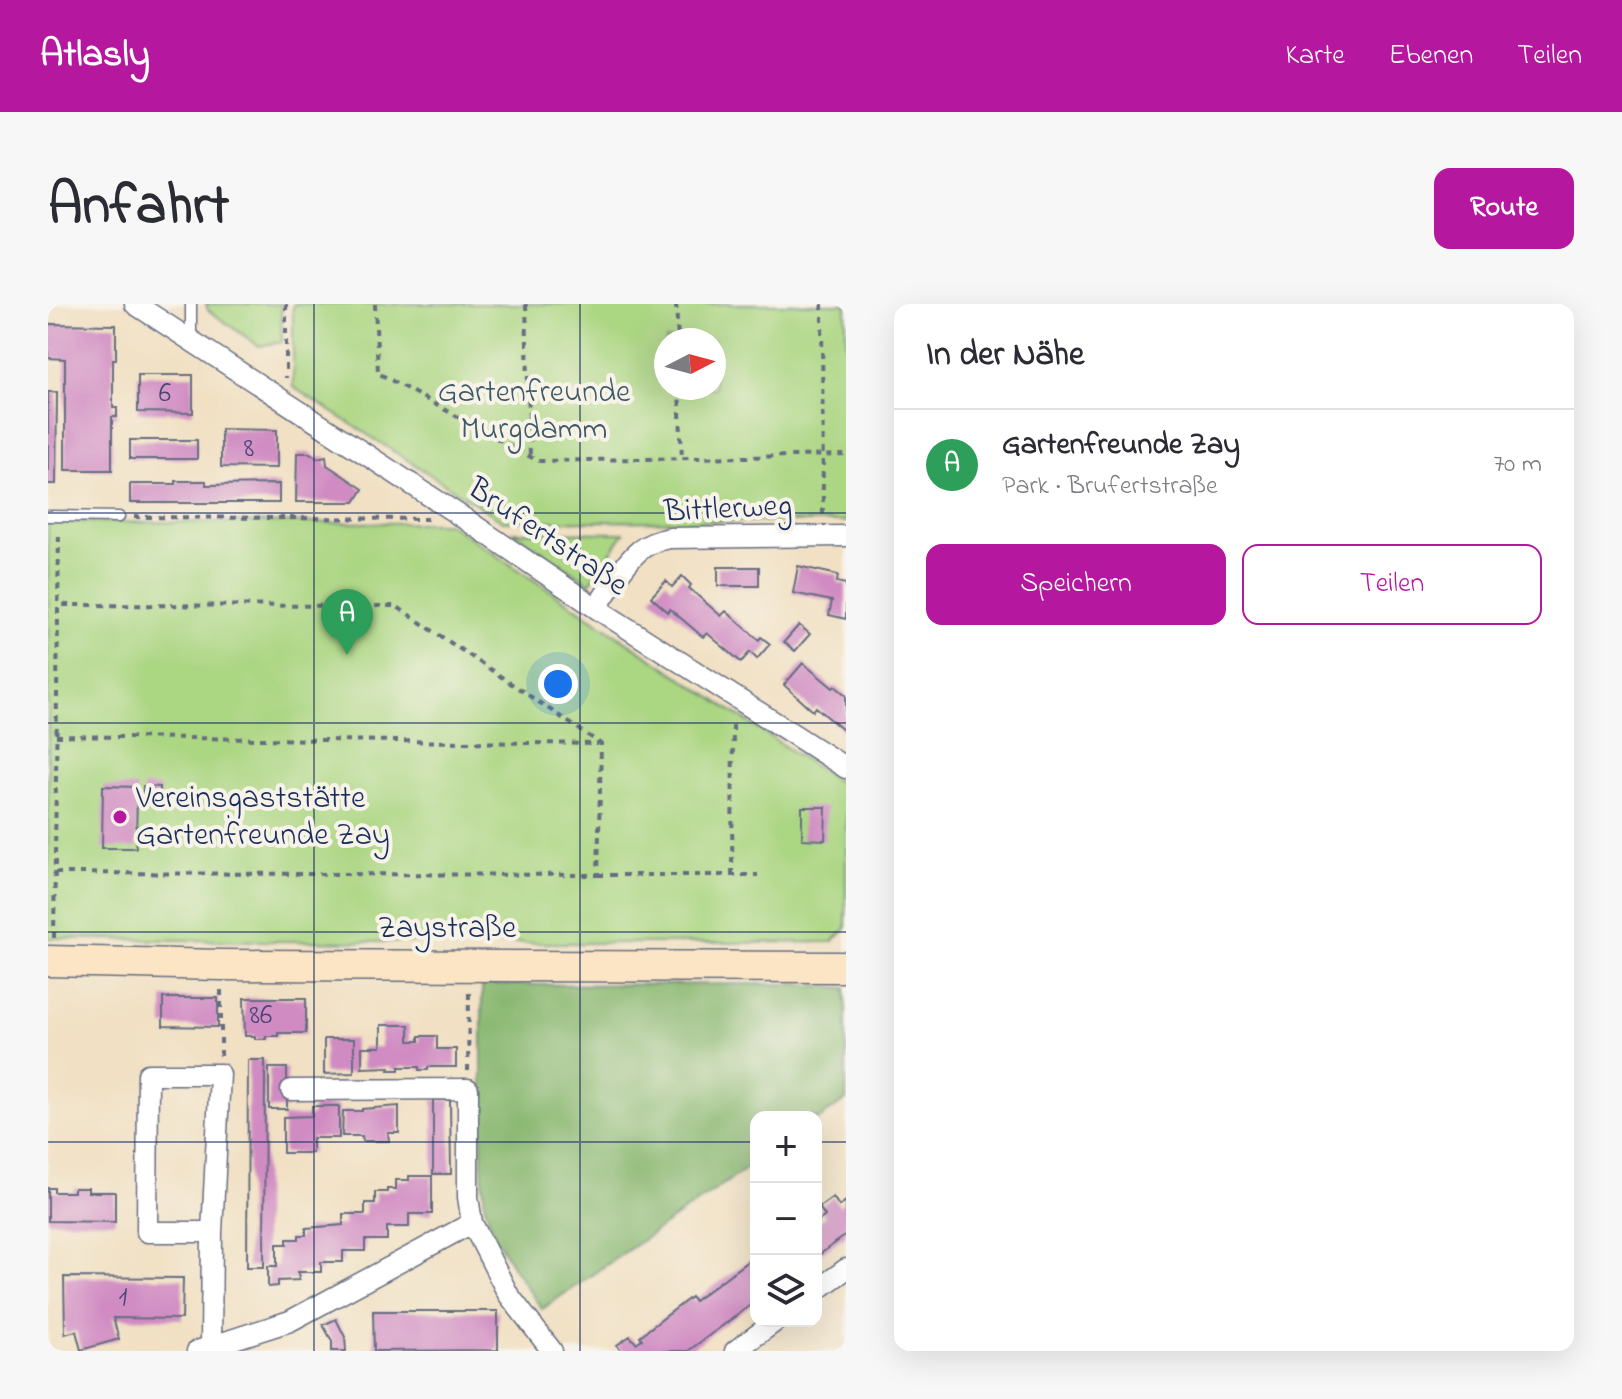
<!DOCTYPE html>
<html lang="de">
<head>
<meta charset="utf-8">
<style>
  body { margin:0; font-family:"Indie Flower",sans-serif; background:#f7f7f7; color:#2b2b33 }
  .controls { position:absolute; right:24px; bottom:24px; display:grid; overflow:hidden; border-radius:16px; box-shadow:0 8px 32px #0002 }
  .controls button { width:72px; height:72px; display:grid; place-items:center; padding:0; border:0; border-bottom:2px solid #e1e1e2; background:#fff; color:#2b2b33; font:40px sans-serif }
  .compass { position:absolute; left:606px; top:24px; width:72px; height:72px; border-radius:50%; background:#fff; box-shadow:0 8px 32px #0002; rotate:84deg }
  .you { position:absolute; left:510px; top:380px; width:28px; height:28px; margin:-20px; border:6px solid #fff; border-radius:50%; background:#1a73e8; box-shadow:0 0 0 12px #1a73e833 }
  .badge { display:grid; place-items:center; width:52px; height:52px; border-radius:50%; background:#b5179e; color:#fff; font-size:26px; font-weight:700 }
  .pin { position:absolute; translate:-50% -66px; filter:drop-shadow(0 2px 4px #0008) }
  .pin::after { content:''; position:absolute; top:42px; width:28px; height:24px; background:inherit; clip-path:polygon(0 0,100% 0,50% 100%) }
  .list { margin:0; padding:0; list-style:none }
  h2 { display:flex; justify-content:space-between; align-items:center; height:104px; margin:0; padding:0 32px; font-size:34px }
  h2 small { font-size:26px; font-weight:400; color:#7c7c81 }
  .list li { display:grid; grid-template-columns:52px 1fr auto; gap:24px; align-items:center; box-sizing:border-box; height:112px; padding:0 32px; border-top:2px solid #e1e1e2 }
  .list b { display:block; font-size:30px; white-space:nowrap }
  .list p { margin:0; font-size:26px; white-space:nowrap; color:#7c7c81 }
  .list em { font-size:26px; font-style:normal; color:#7c7c81 }
  .actions { display:flex; gap:16px; padding:24px 32px }
  .actions a { flex:1; padding:18px 0; border:2px solid #b5179e; border-radius:16px; text-align:center; font-size:28px; color:#b5179e }
  .actions .main { background:#b5179e; color:#fff }
  .icon { flex:none; width:44px; height:44px; fill:none; stroke:currentColor; stroke-width:2; stroke-linecap:round; stroke-linejoin:round }
  .map { position:relative; flex:none; width:798px; height:1047px; overflow:hidden; border-radius:16px }
  header { display:flex; align-items:center; gap:48px; box-sizing:border-box; height:112px; padding:0 40px; background:#b5179e; color:#fff }
  header strong { font-size:38px }
  nav { display:flex; gap:44px; margin-inline-start:auto; font-size:28px }
  .intro { display:flex; align-items:center; justify-content:space-between; box-sizing:border-box; height:192px; padding:0 48px }
  h1 { margin:0; font-size:56px }
  .button { padding:20px 36px; border-radius:16px; background:#b5179e; color:#fff; font-size:28px; font-weight:700 }
  main { display:flex; gap:48px; padding:0 48px }
  aside { flex:1; background:#fff; border-radius:16px; box-shadow:0 8px 32px #0002 }
  .map>svg:first-child { display:block }
  .green { fill:#abd682; stroke:#638270; stroke-width:2; fill-rule:evenodd }
  .forest { fill:#88b770; stroke:#527367; stroke-width:2 }
  .building { fill:#d08bc2 }
  .lines { fill:none; stroke-linecap:round; stroke-linejoin:round }
  .lane-casing { stroke:#666d81; stroke-width:13 }
  .street-casing { stroke:#666d81; stroke-width:23 }
  .secondary-casing { stroke:#666d81; stroke-width:33 }
  .path { stroke:#666d81; stroke-width:4; stroke-dasharray:6 6; stroke-linecap:butt }
  .lane { stroke:#fff; stroke-width:10 }
  .street { stroke:#fff; stroke-width:20 }
  .secondary { stroke:#fce5c4; stroke-width:30 }
  .grid { fill:none; stroke:#1b2f5e; stroke-width:2; stroke-opacity:0.55 }
  .poi-dot { fill:#b5179e; stroke:#f7f3e8; stroke-width:3 }
  .labels { text-anchor:middle; dominant-baseline:central; stroke-width:8; stroke-linejoin:round; paint-order:stroke }
  .number-label { font-size:28px; fill:#484677 }
  .park-label { font-size:32px; fill:#3f5967; stroke:#f7f3e8 }
  .street-label { font-size:32px; fill:#1b2f5e; stroke:#f7f3e8 }
  .poi-label { font-size:32px; fill:#1b2f5e; stroke:#f7f3e8; text-anchor:start }
</style>
</head>
<body>
<header>
<strong>Atlasly</strong>
<nav><a>Karte</a><a>Ebenen</a><a>Teilen</a></nav>
</header>
<div class="intro"><h1>Anfahrt</h1><a class="button">Route</a></div>
<main>
<div class="map">
<svg width="798" height="1047" viewBox="0 0 798 1047">
  <rect width="100%" height="100%" fill="#f7f3e8"/>
  <filter id="ink" filterUnits="userSpaceOnUse"><feTurbulence type="fractalNoise" baseFrequency=".0125" numOctaves="2"/><feDisplacementMap in="SourceGraphic" scale="16" xChannelSelector="R" yChannelSelector="G"/><feConvolveMatrix kernelMatrix="1 2 1 2 8 2 1 2 1" color-interpolation-filters="sRGB"/></filter>
  <filter id="wash" filterUnits="userSpaceOnUse"><feTurbulence type="fractalNoise" baseFrequency=".006" numOctaves="4" result="noise"/><feDisplacementMap in="SourceGraphic" scale="32" xChannelSelector="R" yChannelSelector="G"/><feGaussianBlur stdDeviation="1.8" result="paint"/><feColorMatrix in="noise" values="0 0 0 0 0 0 0 0 0 0 0 0 0 0 0 0 0 1.4 0 .05"/><feComposite in="paint" operator="in"/></filter>
  <g filter="url(#wash)">
    <rect width="100%" height="100%" fill="#f1e0c3"/>
    <path class="green" d="M 158,0 L 233,0 L 234,38 L 211,42 L 160,6 Z
      M 245,0 L 798,0 L 798,218 L 455,217 L 245,83 ZM 666,36 L 666,84 L 618,84 L 618,36 Z
      M 0,218 L 400,219 L 798,483 L 798,625 L 784,638 C 523,641 261,638 0,634 Z
      M 465,228 L 576,229 L 542,279 Z"/>
    <path class="forest" d="M 751,680 L 798,684 L 798,796 L 768,817 L 768,813 L 708,813 L 708,858 L 494,1005 L 466,965 L 447,933 L 437,903 L 434,866 L 434,681 Z"/>
    <g id="blocks">
      <path class="building" d="M 0,20 L 68,21 L 68,55 L 65,55 L 65,104 L 69,104 L 69,113 L 64,113 L 64,166 L 17,166 L 17,55 L 0,54 Z
        M 90,71 L 145,71 L 145,109 L 90,108 Z
        M 0,88 L 9,88 L 8,180 L 0,180 Z
        M 173,125 L 229,126 L 229,164 L 173,163 Z
        M 82,136 L 149,136 L 149,155 L 82,155 Z
        M 249,149 L 262,149 L 269,154 L 278,152 L 279,161 L 315,185 L 307,198 L 248,198 Z
        M 128,177 L 158,177 L 158,181 L 231,180 L 231,199 L 82,199 L 82,180 L 128,180 Z
        M 750,262 L 790,271 L 789,278 L 798,280 L 798,315 L 781,311 L 784,297 L 745,289 Z
        M 670,263 L 711,263 L 711,282 L 670,282 Z
        M 634,272 L 643,281 L 641,284 L 673,312 L 678,307 L 711,336 L 713,333 L 722,340 L 709,355 L 702,348 L 693,358 L 659,329 L 655,333 L 622,305 L 620,308 L 603,293 L 618,277 L 624,283 Z
        M 751,321 L 762,330 L 747,347 L 736,338 Z
        M 755,359 L 785,384 L 787,382 L 798,391 L 798,424 L 796,427 L 768,403 L 765,407 L 736,381 Z
        M 55,482 L 89,483 L 88,544 L 54,544 Z
        M 95,482 L 112,483 L 112,502 L 95,501 Z
        M 754,503 L 778,503 L 777,536 L 754,535 Z
        M 115,694 L 170,694 L 170,723 L 115,722 Z
        M 196,694 L 258,694 L 258,729 L 230,729 L 230,732 L 218,732 L 218,735 L 207,735 L 207,732 L 197,732 Z
        M 333,721 L 361,721 L 361,737 L 371,737 L 371,732 L 389,732 L 389,745 L 408,745 L 408,763 L 380,763 L 380,766 L 371,766 L 371,763 L 351,763 L 351,766 L 341,766 L 342,763 L 314,764 L 314,743 L 333,743 Z
        M 276,735 L 306,735 L 306,769 L 276,770 Z
        M 200,756 L 217,756 L 216,963 L 199,963 Z
        M 221,764 L 239,764 L 239,805 L 221,805 Z
        M 385,796 L 402,796 L 403,870 L 385,870 Z
        M 264,802 L 291,802 L 291,834 L 264,834 L 264,849 L 235,849 L 235,813 L 264,812 Z
        M 351,802 L 351,829 L 340,829 L 341,837 L 315,837 L 314,832 L 294,832 L 295,807 L 314,807 L 314,805 Z
        M 361,872 L 384,872 L 384,910 L 361,910 L 361,923 L 339,923 L 339,936 L 317,936 L 317,947 L 295,947 L 295,958 L 273,958 L 273,968 L 250,968 L 251,976 L 230,977 L 230,982 L 220,983 L 220,962 L 229,962 L 229,940 L 239,940 L 239,935 L 251,935 L 251,931 L 258,931 L 258,924 L 295,921 L 295,910 L 317,910 L 317,899 L 327,899 L 327,888 L 339,888 L 339,885 L 348,885 L 348,876 L 361,876 Z
        M 0,884 L 6,884 L 6,888 L 26,888 L 26,884 L 40,884 L 40,888 L 67,888 L 67,918 L 0,917 Z
        M 785,893 L 791,902 L 798,897 L 798,931 L 768,953 L 768,919 L 777,912 L 771,903 Z
        M 708,951 L 708,997 L 640,1047 L 573,1047 L 569,1041 L 582,1032 L 588,1039 L 594,1035 L 592,1032 L 643,993 L 646,997 Z
        M 16,973 L 135,974 L 134,1015 L 65,1014 L 71,1035 L 33,1046 L 28,1027 L 17,1030 Z
        M 325,1007 L 450,1007 L 450,1046 L 326,1047 Z
        M 288,1015 L 297,1033 L 298,1047 L 284,1047 L 284,1037 L 275,1021 Z"/>
    </g>
  </g>
  <g filter="url(#ink)">
    <use href="#blocks" fill-opacity="0" stroke="#666d81" stroke-width="2"/>
    <g class="lines">
      <defs>
        <path id="lane" d="M 143,36 L 143,0
          M 0,212 L 71,213"/>
        <path id="street" d="M 87,0 L 417,215 L 548,304 L 798,464
          M 548,304 C 561,286 575,260 592,246 C 601,239 611,236 622,234 L 798,232
          M 243,786 L 420,785 L 420,893 L 424,919 L 460,990 L 504,1047
          M 768,987 L 798,965
          M 163,1043 L 164,928 L 172,770 L 100,770 L 99,928 L 164,928
          M 149,1047 L 242,1017 L 424,919
          M 687,1047 L 728,1017"/>
        <path id="secondary" d="M 0,657 L 173,661 L 798,663"/>
      </defs>
      <use href="#lane" class="lane-casing"/>
      <use href="#street" class="street-casing"/>
      <use href="#secondary" class="secondary-casing"/>
      <path class="path" d="M 238,0 L 238,74
        M 327,0 L 330,69 L 490,157 L 798,151
        M 478,0 L 482,154
        M 628,0 L 630,36
        M 774,0 L 775,214
        M 631,84 L 634,155
        M 86,213 L 381,215
        M 8,432 L 550,440
        M 7,569 L 550,571 L 553,440 L 348,302 L 10,301
        M 550,571 L 710,571
        M 684,571 L 685,420
        M 6,634 L 11,226
        M 173,752 L 173,684
        M 420,767 L 421,688"/>
      <use href="#lane" class="lane"/>
      <use href="#street" class="street"/>
      <use href="#secondary" class="secondary"/>
    </g>
  </g>
  <path class="grid" d="M 266,0 L 266,1047M 532,0 L 532,1047M 0,209 L 798,209M 0,419 L 798,419M 0,628 L 798,628M 0,838 L 708,838M 768,838 L 798,838"/>
  <circle class="poi-dot" cx="72" cy="513" r="8"/>
  <g class="labels">
    <g class="number-label">
      <text x="117" y="90">6</text>
      <text x="201" y="145">8</text>
      <text x="213" y="712">86</text>
      <text x="75" y="994">1</text>
    </g>
    <g class="park-label">
      <text x="486" y="89">Gartenfreunde<tspan x="486" dy="37">Murgdamm</tspan></text>
    </g>
    <g class="street-label">
      <text transform="translate(680 206) rotate(-3)">Bittlerweg</text>
      <text transform="translate(499 234) rotate(34)">Brufertstraße</text>
      <text x="399" y="625">Zaystraße</text>
    </g>
    <g class="poi-label">
      <text x="88" y="495">Vereinsgaststätte<tspan x="88" dy="37">Gartenfreunde Zay</tspan></text>
    </g>
  </g>
</svg>
<div class="controls">
<button>+</button>
<button>−</button>
<button><svg class="icon" aria-label="layers" viewBox="0 0 24 24"><path d="M12 4l9 5-9 5-9-5zM3 14l9 5 9-5"/></svg></button>
</div>
<svg class="compass" viewBox="-18 -18 36 36"><path d="M0-13l5 13h-10z" fill="#e53935"/><path d="M0 13l5-13h-10z" fill="#7c7c81"/></svg>
<div class="you"></div>
<div class="pin badge" style="left:299px;top:351px;background:#2e9e5b">A</div>
</div>
<aside>
<h2>In der Nähe<small></small></h2>
<ul class="list">
<li><span class="badge" style="background:#2e9e5b">A</span><div><b>Gartenfreunde Zay</b><p>Park · Brufertstraße</p></div><em>70 m</em></li>
</ul>
<div class="actions"><a class="main">Speichern</a><a>Teilen</a></div>
</aside>
</main>
</body>
</html>
